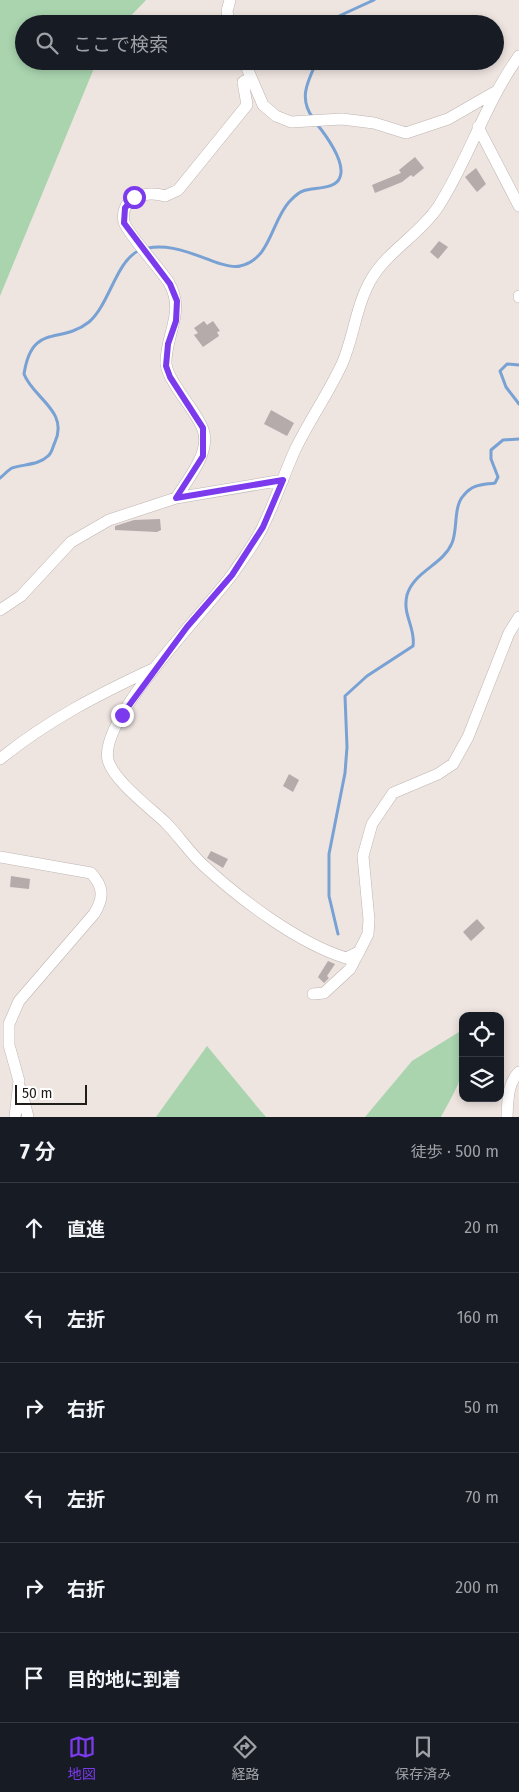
<!DOCTYPE html>
<html lang="ja">
<head>
<meta charset="utf-8">
<style>
  body { margin:0; font-family:"Fira Sans","Noto Sans JP",sans-serif; background:#242831; color:#f1f3f6 }
  .controls { position:absolute; right:15px; bottom:15px; display:grid; overflow:hidden; border-radius:10px; box-shadow:0 2px 8px #0003 }
  .controls button { width:45px; height:45px; display:grid; place-items:center; padding:0; border:0; border-bottom:1px solid #363941; background:#171b24; color:#f1f3f6; font:25px sans-serif }
  .scale { position:absolute; left:15px; bottom:12px; width:72px; box-sizing:border-box; padding-left:5px; border:2px solid #1f1c1a; border-top:0; font-size:14px; line-height:18px; white-space:nowrap; color:#1f1c1a; -webkit-text-stroke:4px #fff; paint-order:stroke }
  .stop { position:absolute; width:15px; height:15px; margin:-11px; border:4px solid #7c3aed; border-radius:50%; background:#fff }
  .stop.end { background:#7c3aed; border-color:#fff; box-shadow:0 1px 5px #0008 }
  .list { margin:0; padding:0; list-style:none }
  h2 { display:flex; justify-content:space-between; align-items:center; height:65px; margin:0; padding:0 20px; font-size:21px }
  h2 small { font-size:16px; font-weight:400; color:#9ea1a6 }
  .list li { display:grid; grid-template-columns:32px 1fr auto; gap:15px; align-items:center; box-sizing:border-box; height:90px; padding:0 20px; border-top:1px solid #363941 }
  .list b { display:block; font-size:19px; white-space:nowrap }
  .list em { font-size:16px; font-style:normal; color:#9ea1a6 }
  .icon { flex:none; width:28px; height:28px; fill:none; stroke:currentColor; stroke-width:2; stroke-linecap:round; stroke-linejoin:round }
  .map { position:relative; flex:none; width:519px; height:1117px; overflow:hidden }
  .search { position:absolute; background:#171b24; box-shadow:0 2px 8px #0003; left:15px; right:15px; top:15px; height:55px; display:flex; align-items:center; gap:12px; box-sizing:border-box; padding:0 18px; border-radius:28px; color:#9ea1a6; font-size:19px }
  .sheet { height:605px; background:#171b24 }
  nav { display:flex; justify-content:space-around; align-items:center; box-sizing:border-box; height:70px; border-top:1px solid #363941; background:#171b24; font-size:14px; color:#9ea1a6 }
  nav a { display:grid; justify-items:center; gap:2px }
  nav .on { color:#7c3aed }
  .map>svg:first-child { display:block }
  .green { fill:#a9d4ae }
  .lines { fill:none; stroke-linecap:round; stroke-linejoin:round }
  .stream { stroke:#78a1d4; stroke-width:3 }
  .building { fill:#b5abaa }
  .minor-casing { stroke:#beb5b2; stroke-width:12 }
  .minor { stroke:#fff; stroke-width:11 }
  .route { stroke:#7c3aed; stroke-width:6 }
</style>
</head>
<body>
<div class="map">
<svg width="519" height="1117" viewBox="0 0 519 1117">
  <rect width="100%" height="100%" fill="#eee4e0"/>
  <path class="green" d="M 0,0 L 146,0 L 123,24 L 24,24 L 24,61 L 97,61 L 0,296 Z
    M 459,1032 C 473,1065 456,1089 441,1117 L 365,1117 L 412,1061 Z
    M 207,1046 L 259,1109 L 266,1117 L 156,1117 Z"/>
  <g class="lines">
    <path class="stream" d="M 330,24 L 339,16 L 374,0
      M 313,118 C 298,98 308,81 317,61
      M 519,365 L 507,364 L 500,371 L 506,387 L 519,404
      M 0,478 C 4,475 8,470 12,468 C 24,464 39,465 48,456 C 52,453 53,446 55,442 C 69,411 33,398 24,374 C 32,322 60,345 89,322 C 109,305 116,262 138,251 C 164,240 193,254 218,263 C 225,265 234,268 240,266 C 271,259 271,222 289,202 C 293,198 297,193 303,191 C 314,187 336,190 340,177 C 346,162 325,134 316,123
      M 338,934 L 329,896 L 329,854 L 345,773 L 347,747 L 345,696 L 367,676 L 413,646 C 416,628 402,615 407,595 C 414,571 443,565 452,543 C 458,529 453,506 464,495 C 473,484 482,485 495,483 L 498,477 L 491,459 L 491,450 L 503,440 L 519,439"/>
  </g>
  <path class="building" d="M 415,157 L 424,168 L 413,177 L 411,175 L 402,182 L 375,193 L 372,185 L 401,173 L 399,170 Z
    M 476,168 L 486,184 L 477,192 L 465,177 Z
    M 439,241 L 448,247 L 438,259 L 430,252 Z
    M 204,321 L 207,325 L 213,321 L 220,331 L 217,332 L 219,336 L 203,347 L 194,335 L 198,333 L 194,328 Z
    M 271,410 L 294,423 L 287,436 L 264,424 Z
    M 160,519 L 161,530 L 157,532 L 115,530 L 115,526 L 134,520 Z
    M 289,774 L 299,780 L 293,792 L 283,786 Z
    M 211,851 L 228,859 L 223,868 L 207,858 Z
    M 11,876 L 30,879 L 29,889 L 10,887 Z
    M 477,919 L 485,928 L 471,941 L 463,932 Z
    M 328,961 L 335,964 L 327,976 L 329,978 L 324,983 L 318,977 Z"/>
  <g class="lines">
    <defs>
      <path id="minor" d="M 229,24 L 227,11 L 230,0
        M 519,56 C 485,103 469,159 438,207 C 420,234 388,251 372,278 C 356,304 354,337 342,364 C 328,394 309,421 295,450 C 284,474 276,500 264,524 C 257,541 244,557 234,572 C 209,608 98,718 108,760 C 113,780 150,808 165,822 C 179,836 189,852 203,865 C 241,900 298,943 346,958 L 359,952 L 368,934 L 369,920 L 363,856 L 372,824 L 393,793 L 438,774 L 453,764 L 468,737 L 509,633 L 519,617
        M 244,61 L 263,105 L 276,116 L 291,122 L 342,119 L 374,123 L 406,133 L 448,119 L 495,92
        M 478,127 L 519,206
        M 519,296 L 519,297
        M 176,498 C 188,479 213,450 202,427 C 196,414 187,403 179,391 C 174,383 167,374 166,364 C 165,335 186,312 169,283 C 161,270 127,233 124,222 C 119,197 147,190 165,196 L 178,190 L 247,105 L 243,82 L 250,78
        M 0,610 L 21,596 L 71,542 L 109,520 L 176,498 L 283,480
        M 0,759 C 48,720 99,694 155,668
        M 0,857 L 91,873 C 104,887 104,898 94,914 L 19,1001 L 9,1024 L 9,1045 L 19,1081 L 15,1117
        M 313,994 L 324,993 L 350,969 L 359,952
        M 21,1089 L 28,1117
        M 507,1117 C 508,1101 507,1084 519,1072"/>
    </defs>
    <use href="#minor" class="minor-casing"/>
    <use href="#minor" class="minor"/>
  </g>
  <g class="lines">
    <path class="route" d="M 122,715 L 187,627 L 232,575 L 263,527 L 283,480 L 176,498 L 203,456 L 203,428 L 170,377 L 166,366 L 168,344 L 176,321 L 177,301 L 170,284 L 124,223 L 125,208 L 134,197"/>
  </g>
</svg>
<div class="controls">
<button><svg class="icon" aria-label="locate" viewBox="0 0 24 24"><circle cx="12" cy="12" r="6"/><path d="M12 2v4M12 18v4M2 12h4M18 12h4"/></svg></button>
<button><svg class="icon" aria-label="layers" viewBox="0 0 24 24"><path d="M12 4l9 5-9 5-9-5zM3 14l9 5 9-5"/></svg></button>
</div>
<div class="scale">50 m</div>
<div class="stop" style="left:134px;top:197px"></div>
<div class="stop end" style="left:122px;top:715px"></div>
<div class="search"><svg class="icon" aria-label="search" viewBox="0 0 24 24"><circle cx="10" cy="10" r="6"/><path d="M15 15l6 6"/></svg>ここで検索</div>
</div>
<section class="sheet">
<h2>7 分<small>徒歩 · 500 m</small></h2>
<ul class="list">
<li><svg class="icon" aria-label="ahead" viewBox="0 0 24 24"><path d="M12 20V5M6 11l6-6 6 6"/></svg><div><b>直進</b></div><em>20 m</em></li>
<li><svg class="icon" aria-label="left" viewBox="0 0 24 24"><path d="M17 20v-9H6M10 6l-5 5 5 5"/></svg><div><b>左折</b></div><em>160 m</em></li>
<li><svg class="icon" aria-label="right" viewBox="0 0 24 24"><path d="M7 20v-9h11M14 6l5 5-5 5"/></svg><div><b>右折</b></div><em>50 m</em></li>
<li><svg class="icon" aria-label="left" viewBox="0 0 24 24"><path d="M17 20v-9H6M10 6l-5 5 5 5"/></svg><div><b>左折</b></div><em>70 m</em></li>
<li><svg class="icon" aria-label="right" viewBox="0 0 24 24"><path d="M7 20v-9h11M14 6l5 5-5 5"/></svg><div><b>右折</b></div><em>200 m</em></li>
<li><svg class="icon" aria-label="arrive" viewBox="0 0 24 24"><path d="M6 21V4h12l-3 4 3 4H6"/></svg><div><b>目的地に到着</b></div></li>
</ul>
</section>
<nav>
<a class="on"><svg class="icon" aria-label="map" viewBox="0 0 24 24"><path d="M3 6l6-2 6 2 6-2v14l-6 2-6-2-6 2zM9 4v14M15 6v14"/></svg>地図</a>
<a><svg class="icon" aria-label="directions" viewBox="0 0 24 24"><path d="M12 3l9 9-9 9-9-9zM9 14v-3h6M13 9l2 2-2 2"/></svg>経路</a>
<a><svg class="icon" aria-label="saved" viewBox="0 0 24 24"><path d="M7 4h10v16l-5-4-5 4z"/></svg>保存済み</a>
</nav>
</body>
</html>
